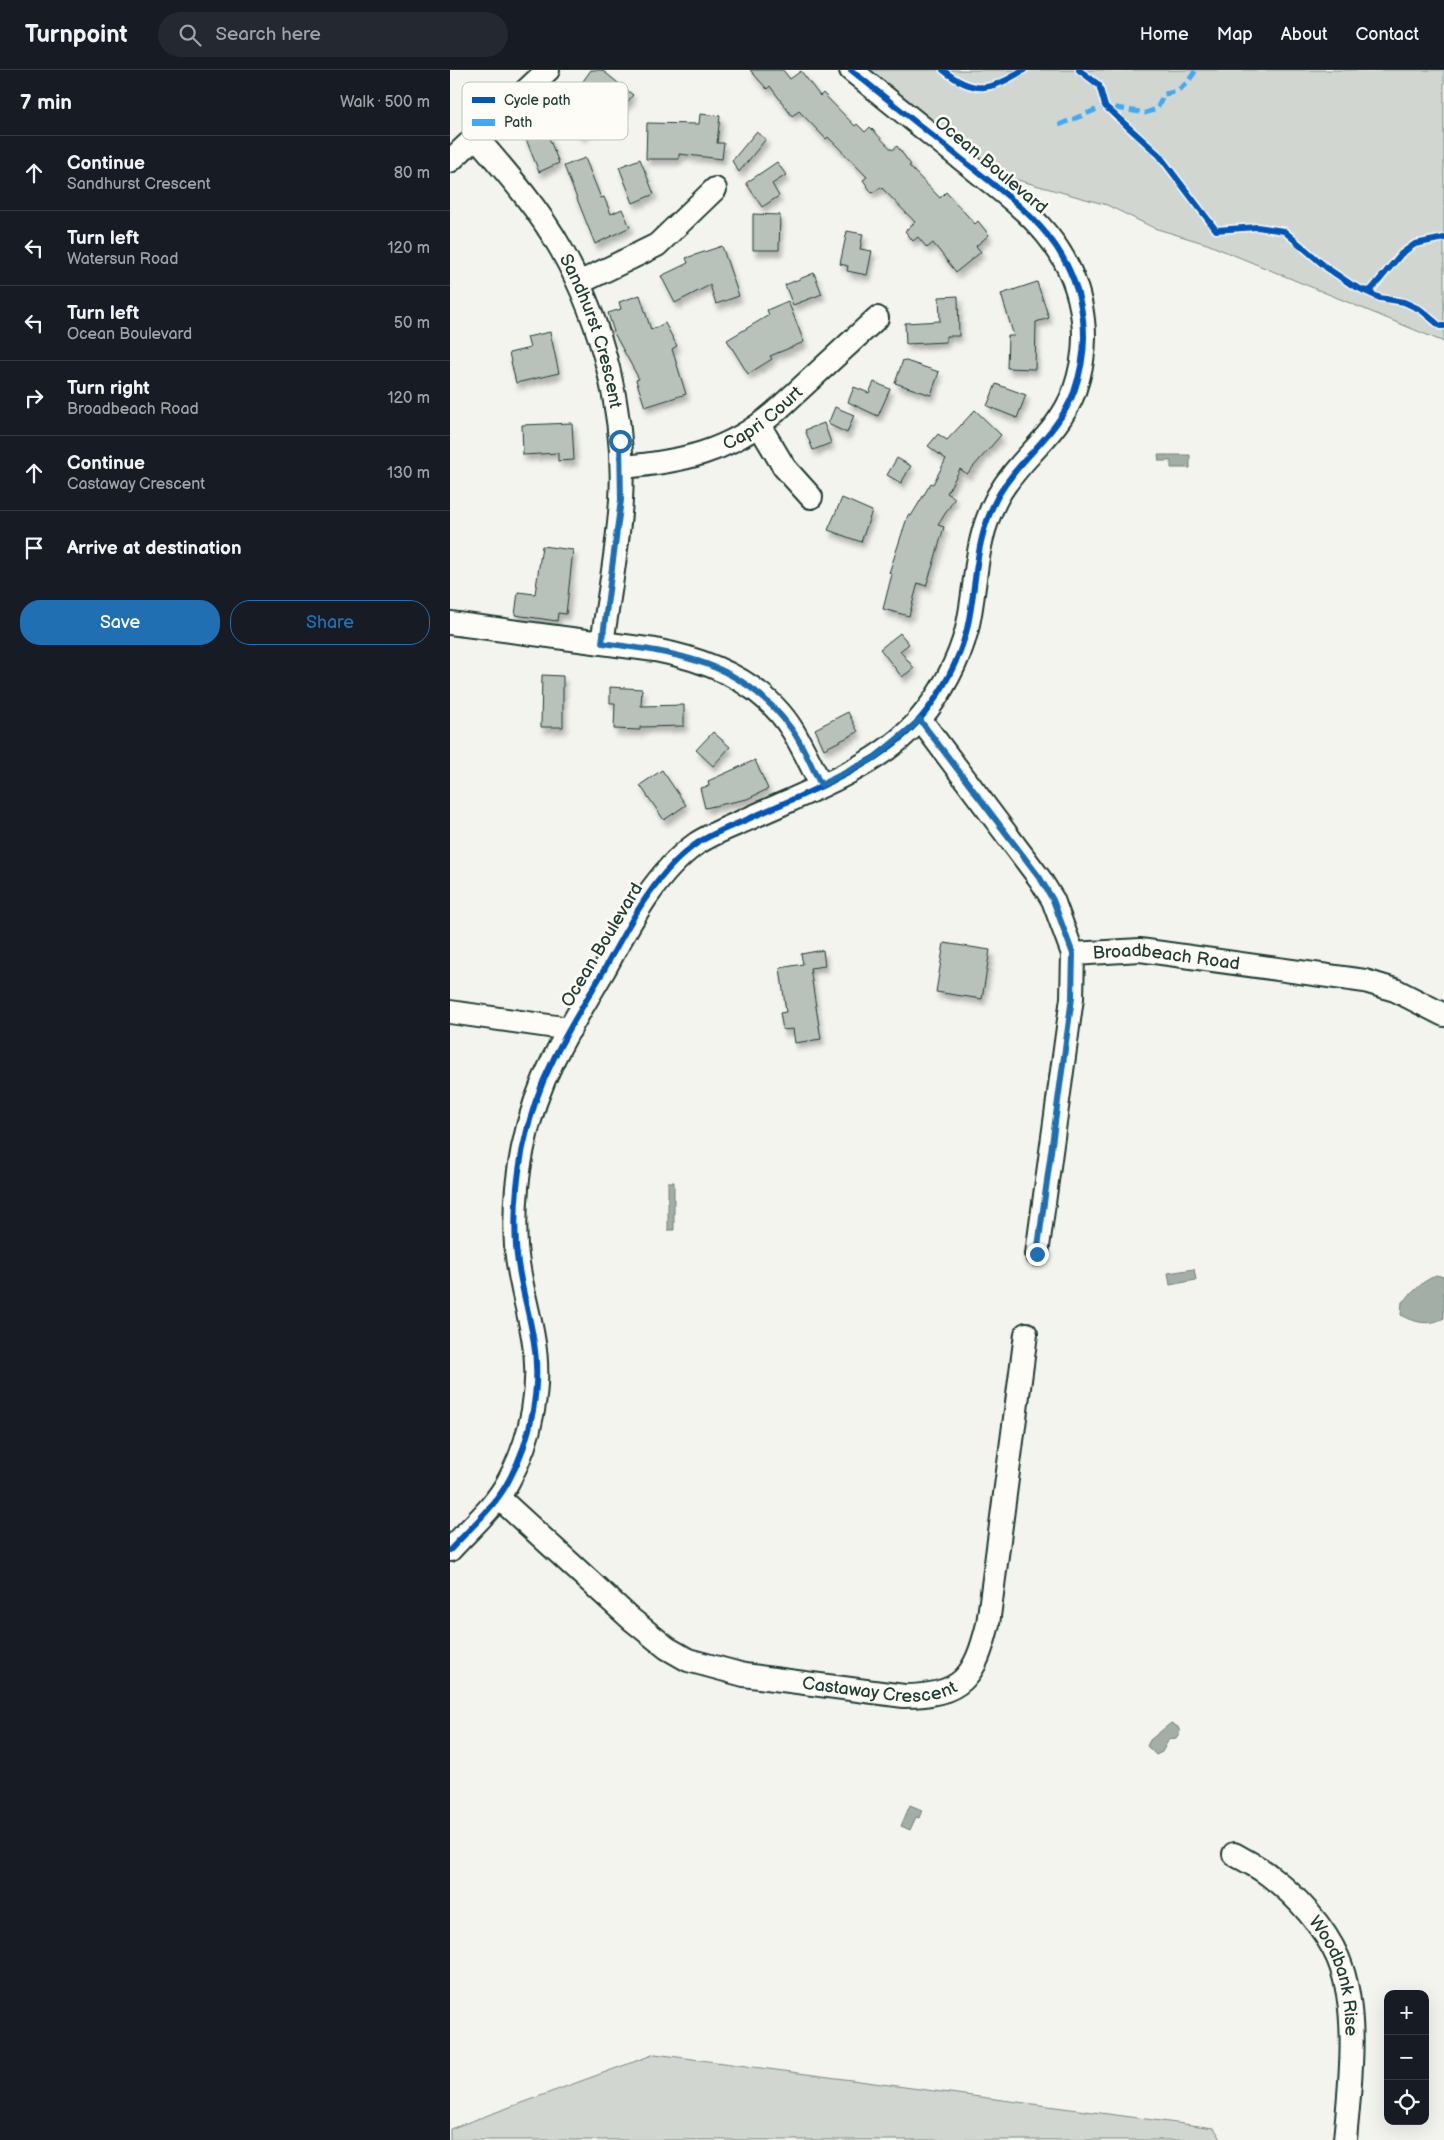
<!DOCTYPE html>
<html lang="en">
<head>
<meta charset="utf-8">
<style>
  body { margin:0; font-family:"Balsamiq Sans",sans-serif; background:#242831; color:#f1f3f6 }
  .controls { position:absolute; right:15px; bottom:15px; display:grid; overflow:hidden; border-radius:10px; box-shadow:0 5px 20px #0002 }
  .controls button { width:45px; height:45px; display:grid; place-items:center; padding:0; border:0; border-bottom:1px solid #363941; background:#171b24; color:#f1f3f6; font:25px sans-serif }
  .stop { position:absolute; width:15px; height:15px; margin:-11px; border:4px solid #1f6fb2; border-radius:50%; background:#fff }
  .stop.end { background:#1f6fb2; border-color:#fff; box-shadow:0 1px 5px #0008 }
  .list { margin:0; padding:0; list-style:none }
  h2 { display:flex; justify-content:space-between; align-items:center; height:65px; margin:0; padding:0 20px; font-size:21px }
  h2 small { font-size:16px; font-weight:400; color:#9ea1a6 }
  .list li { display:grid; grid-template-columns:32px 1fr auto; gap:15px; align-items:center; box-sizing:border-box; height:75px; padding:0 20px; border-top:1px solid #363941 }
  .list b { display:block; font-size:19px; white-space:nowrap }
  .list p { margin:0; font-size:16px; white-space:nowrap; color:#9ea1a6 }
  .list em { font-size:16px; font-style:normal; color:#9ea1a6 }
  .actions { display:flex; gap:10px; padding:15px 20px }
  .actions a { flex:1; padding:11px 0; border:1px solid #1f6fb2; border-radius:20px; text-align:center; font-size:18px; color:#1f6fb2 }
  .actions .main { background:#1f6fb2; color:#fff }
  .icon { flex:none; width:28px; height:28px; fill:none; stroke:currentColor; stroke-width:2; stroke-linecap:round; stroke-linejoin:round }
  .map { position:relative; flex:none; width:994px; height:2070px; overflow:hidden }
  header { display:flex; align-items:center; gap:30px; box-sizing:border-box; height:70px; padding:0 25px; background:#171b24; border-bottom:1px solid #363941 }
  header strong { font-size:24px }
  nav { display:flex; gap:28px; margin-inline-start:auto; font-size:18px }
  .search { width:350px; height:45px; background:#242831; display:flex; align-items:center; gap:12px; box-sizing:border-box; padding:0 18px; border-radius:28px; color:#9ea1a6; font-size:19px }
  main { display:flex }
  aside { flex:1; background:#171b24 }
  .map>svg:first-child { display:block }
  .green { fill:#d1d6d1; stroke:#788a82 }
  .water { fill:#a3aea7; stroke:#6e8179 }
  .building { fill:#b9c1bb; stroke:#1f3d34; filter:url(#shadow) }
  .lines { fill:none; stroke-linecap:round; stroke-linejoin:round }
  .minor-casing { stroke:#1f3d34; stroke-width:26 }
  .minor { stroke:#fdfcf7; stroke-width:22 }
  .quiet { stroke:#3fa9f5; stroke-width:5; stroke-dasharray:10 5; stroke-linecap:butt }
  .cycleway-casing { stroke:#fdfcf7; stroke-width:9 }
  .cycleway { stroke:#0057b8; stroke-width:6 }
  .route { stroke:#1f6fb2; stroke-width:6 }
  .labels { text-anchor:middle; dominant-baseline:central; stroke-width:5; stroke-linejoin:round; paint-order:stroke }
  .street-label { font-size:18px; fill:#1f3d34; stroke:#fdfcf7 }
  .key { fill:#fdfcf7; stroke:#bac3bc; stroke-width:1 }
  .key-label { font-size:14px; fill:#1f3d34 }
</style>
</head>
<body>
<header>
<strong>Turnpoint</strong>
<div class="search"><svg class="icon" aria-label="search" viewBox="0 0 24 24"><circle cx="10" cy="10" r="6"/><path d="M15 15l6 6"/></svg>Search here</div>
<nav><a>Home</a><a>Map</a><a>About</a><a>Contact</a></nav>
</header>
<main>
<aside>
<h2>7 min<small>Walk · 500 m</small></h2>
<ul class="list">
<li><svg class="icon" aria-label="ahead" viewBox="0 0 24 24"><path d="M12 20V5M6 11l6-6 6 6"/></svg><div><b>Continue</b><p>Sandhurst Crescent</p></div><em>80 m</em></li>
<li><svg class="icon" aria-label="left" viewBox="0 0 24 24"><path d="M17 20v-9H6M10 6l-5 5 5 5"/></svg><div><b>Turn left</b><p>Watersun Road</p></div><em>120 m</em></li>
<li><svg class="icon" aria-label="left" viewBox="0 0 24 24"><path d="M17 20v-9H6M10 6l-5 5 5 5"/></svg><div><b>Turn left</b><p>Ocean Boulevard</p></div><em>50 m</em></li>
<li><svg class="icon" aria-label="right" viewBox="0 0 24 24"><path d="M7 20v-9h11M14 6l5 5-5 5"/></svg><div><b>Turn right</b><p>Broadbeach Road</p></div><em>120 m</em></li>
<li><svg class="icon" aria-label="ahead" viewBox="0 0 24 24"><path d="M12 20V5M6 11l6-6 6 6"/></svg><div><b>Continue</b><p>Castaway Crescent</p></div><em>130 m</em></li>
<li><svg class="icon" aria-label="arrive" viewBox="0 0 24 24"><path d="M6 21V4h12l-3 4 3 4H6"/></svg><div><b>Arrive at destination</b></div></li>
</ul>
<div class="actions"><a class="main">Save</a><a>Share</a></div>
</aside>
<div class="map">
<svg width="994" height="2070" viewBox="0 0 994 2070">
  <defs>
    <filter id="shadow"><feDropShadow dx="3" dy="5.5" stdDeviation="2.5" flood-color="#0004"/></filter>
  </defs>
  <rect width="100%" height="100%" fill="#f4f4ef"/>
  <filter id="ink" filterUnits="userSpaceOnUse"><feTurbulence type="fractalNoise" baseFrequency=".02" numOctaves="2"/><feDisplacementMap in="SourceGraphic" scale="10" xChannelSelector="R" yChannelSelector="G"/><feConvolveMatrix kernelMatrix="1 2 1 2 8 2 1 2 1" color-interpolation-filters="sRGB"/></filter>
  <g filter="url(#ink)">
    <path class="green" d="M 401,0 L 994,0 L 994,272 L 757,174 L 704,158 L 657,135 L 521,97 Z
      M 205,1984 L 764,2058 L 772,2070 L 0,2070 L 0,2059 Z"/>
    <path class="water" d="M 708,385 L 740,385 L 740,398 L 721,398 L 721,391 L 709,391 Z
      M 218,1112 L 224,1112 L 224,1160 L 218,1160 Z
      M 744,1199 L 746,1210 L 720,1215 L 718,1203 Z
      M 986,1205 L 994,1207 L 994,1248 C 979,1256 966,1253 951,1245 L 952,1232 L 974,1212 Z
      M 721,1653 L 728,1657 L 730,1662 L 726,1668 L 719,1669 L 712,1682 L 706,1685 L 697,1676 L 700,1670 Z
      M 460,1735 L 472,1740 L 469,1748 L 466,1747 L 460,1760 L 451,1756 Z"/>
    <path class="building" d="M 141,0 L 152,0 L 183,25 L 166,46 L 155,37 L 133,66 L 108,46 Z
      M 300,0 L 333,0 L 340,9 L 351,1 L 370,26 L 373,23 L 405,56 L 407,54 L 415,62 L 420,57 L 442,80 L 447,76 L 461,95 L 459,96 L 490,128 L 496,122 L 525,154 L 528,151 L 539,165 L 526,176 L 531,182 L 506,202 L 483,173 L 477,178 L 468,167 L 463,171 L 455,161 L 465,152 L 431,117 L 422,123 L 413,110 L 417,107 L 378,67 L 376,69 L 349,41 L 342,46 L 320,16 L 317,19 Z
      M 250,44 L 270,46 L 267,73 L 274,73 L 272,89 L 229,84 L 229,89 L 196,89 L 197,53 L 249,54 Z
      M 90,45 L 109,93 L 89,102 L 70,54 Z
      M 306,62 L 316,69 L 289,102 L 282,91 Z
      M 135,88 L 151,128 L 154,127 L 161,144 L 172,139 L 180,157 L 145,174 L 114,96 Z
      M 190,89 L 204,124 L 183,133 L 169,97 Z
      M 327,92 L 336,105 L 322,114 L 329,126 L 312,137 L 296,113 Z
      M 303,144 L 330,145 L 329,180 L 303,180 Z
      M 397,161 L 413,164 L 410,179 L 422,181 L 417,205 L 397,201 L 398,196 L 390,194 Z
      M 272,176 L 289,226 L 266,234 L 260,215 L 225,233 L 211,206 L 238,193 L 236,188 Z
      M 364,203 L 372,224 L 343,235 L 335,215 Z
      M 587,212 L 599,248 L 586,252 L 585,299 L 557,298 L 558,266 L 564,266 L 551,224 Z
      M 190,225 L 201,260 L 215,253 L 227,276 L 222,279 L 236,324 L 195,337 L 186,310 L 189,309 L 165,265 L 158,243 L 171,239 L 169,232 Z
      M 508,226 L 509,266 L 496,266 L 496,272 L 456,274 L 455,253 L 490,251 L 489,227 Z
      M 338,231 L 354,272 L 320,286 L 322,289 L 298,304 L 277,270 L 319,245 L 317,240 Z
      M 100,262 L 109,303 L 66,313 L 59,283 L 80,278 L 77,267 Z
      M 453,290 L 489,302 L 481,325 L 445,313 Z
      M 424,312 L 440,319 L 428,346 L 398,332 L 404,317 L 419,323 Z
      M 546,314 L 576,325 L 567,348 L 537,336 Z
      M 385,337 L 404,345 L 397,363 L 378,354 Z
      M 525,340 L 551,365 L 517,404 L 510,399 L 497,423 L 505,428 L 488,455 L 494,457 L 483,495 L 476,516 L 468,513 L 459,546 L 433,539 L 442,504 L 439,503 L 458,445 L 461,446 L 481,413 L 483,414 L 496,389 L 478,376 L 488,364 L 497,370 Z
      M 122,353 L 124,390 L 108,391 L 108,383 L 73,385 L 72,355 Z
      M 374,353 L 381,373 L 363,380 L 355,360 Z
      M 447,388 L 461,396 L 451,413 L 437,405 Z
      M 392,428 L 422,441 L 411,472 L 378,460 Z
      M 92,476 L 123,480 L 116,544 L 108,543 L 107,551 L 65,545 L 68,522 L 85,524 Z
      M 450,563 L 459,574 L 450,581 L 464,598 L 452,607 L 430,579 Z
      M 92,605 L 113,606 L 113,657 L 91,657 Z
      M 160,617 L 192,619 L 191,636 L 234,635 L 234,656 L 190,657 L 190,660 L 164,659 L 165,633 L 160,633 Z
      M 398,642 L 408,662 L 374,679 L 365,659 Z
      M 263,662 L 280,677 L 263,696 L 246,680 Z
      M 305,690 L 318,719 L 297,729 L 255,738 L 250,718 L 259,716 L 258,711 Z
      M 212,700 L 236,735 L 214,750 L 190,715 Z
      M 494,873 L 540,880 L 532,929 L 486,922 Z
      M 373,880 L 375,896 L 360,898 L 371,969 L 345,973 L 343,959 L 333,960 L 330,943 L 336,942 L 330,898 L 353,894 L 351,884 Z"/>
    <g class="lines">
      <defs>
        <g id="minor">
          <path id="s1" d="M 26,67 C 57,103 88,138 111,179 C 153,254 176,344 171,430 C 168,478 159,526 152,573"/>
          <path d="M 0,91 L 98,0"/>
          <path d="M 129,213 L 207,175 L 265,119"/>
          <path d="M 309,355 L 334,397 L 361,427"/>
          <path id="s2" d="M 172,397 C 231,392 279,382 325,342 L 427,248"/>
          <path d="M 0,553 L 205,580 C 258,590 313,612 343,661 C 353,678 362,697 371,715"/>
          <path id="s3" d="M 470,649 L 590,809 L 603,830 L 623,884 L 690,880 L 915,911 L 945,920 L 994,945"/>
          <path d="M 0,942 L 120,959"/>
          <path d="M 587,1184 L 622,928 L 623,884"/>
          <path id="s4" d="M 49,1428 L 181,1549 L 217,1578 L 238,1590 L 294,1605 L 454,1626 C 512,1626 525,1607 538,1554 L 576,1264"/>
          <path d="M 0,1480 C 20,1458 45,1437 59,1410 C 82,1368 92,1314 83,1267 C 78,1237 68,1207 66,1176 C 62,1112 75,1045 104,988 C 119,958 137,929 154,900 C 178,856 204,804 246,774 C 261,764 279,757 296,750 C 352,724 430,697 470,649 C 491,624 509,591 517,559 C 528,511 523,472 548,426 C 570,387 607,366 624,322 C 632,299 636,274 633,250 C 624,169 567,134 509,87 C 473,58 437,29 401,0"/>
          <path id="s5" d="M 784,1784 C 796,1791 809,1797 820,1806 C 846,1826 874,1856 888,1888 C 910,1941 900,2014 895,2070"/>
        </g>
      </defs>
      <use href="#minor" class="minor-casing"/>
      <use href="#minor" class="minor"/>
      <path class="quiet" d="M 609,55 L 655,36 L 695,43 L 707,39 L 714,24 C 731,22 737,14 746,0"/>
      <defs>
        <path id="cycleway" d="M 493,0 C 525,26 541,20 574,0
          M 629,0 L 649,15 L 655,36 L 709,85 L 766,160 L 807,157 L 834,161 L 877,198 L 902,215 L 930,228 L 954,232 L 971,240 L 990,256 L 994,256
          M 914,221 L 921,220 L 951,184 L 965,174 L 994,168
          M 0,1480 C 20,1458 45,1437 59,1410 C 82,1368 92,1314 83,1267 C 78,1237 68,1207 66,1176 C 62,1112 75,1045 104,988 C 119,958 137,929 154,900 C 178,856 204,804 246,774 C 261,764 279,757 296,750 C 352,724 430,697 470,649 C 491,624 509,591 517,559 C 528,511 523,472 548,426 C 570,387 607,366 624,322 C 632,299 636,274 633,250 C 624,169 567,134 509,87 C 473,58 437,29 401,0"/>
      </defs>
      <use href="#cycleway" class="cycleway-casing"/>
      <use href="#cycleway" class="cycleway"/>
    </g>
  </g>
  <g class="lines" filter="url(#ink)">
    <path class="route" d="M 170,371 L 171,430 L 152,573 C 228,583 291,591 340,657 C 353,674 361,696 371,715 L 424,688 L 470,650 L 590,808 L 603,830 L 623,884 L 622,928 L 587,1184"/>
  </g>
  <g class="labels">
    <g class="street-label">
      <text transform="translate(541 95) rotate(40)">Ocean Boulevard</text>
      <text stroke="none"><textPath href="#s1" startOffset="229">Sandhurst Crescent</textPath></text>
      <text stroke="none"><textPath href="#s2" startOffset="152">Capri Court</textPath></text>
      <text transform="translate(152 875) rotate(-59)">Ocean Boulevard</text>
      <text stroke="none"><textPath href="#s3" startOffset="376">Broadbeach Road</textPath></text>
      <text stroke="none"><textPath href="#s4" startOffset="444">Castaway Crescent</textPath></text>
      <text stroke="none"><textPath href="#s5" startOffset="166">Woodbank Rise</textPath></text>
    </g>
  </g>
  <rect x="12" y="12" width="166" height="58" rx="8" class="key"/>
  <rect x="22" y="27" width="23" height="6" fill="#0057b8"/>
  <rect x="22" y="49" width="23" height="7" fill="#3fa9f5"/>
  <g class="key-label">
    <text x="54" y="35">Cycle path</text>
    <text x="54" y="57">Path</text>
  </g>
</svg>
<div class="controls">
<button>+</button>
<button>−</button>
<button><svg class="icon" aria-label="locate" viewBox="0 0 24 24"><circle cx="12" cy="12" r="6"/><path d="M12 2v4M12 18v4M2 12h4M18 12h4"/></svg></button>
</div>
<div class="stop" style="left:170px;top:371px"></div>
<div class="stop end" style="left:587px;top:1184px"></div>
</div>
</main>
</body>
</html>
